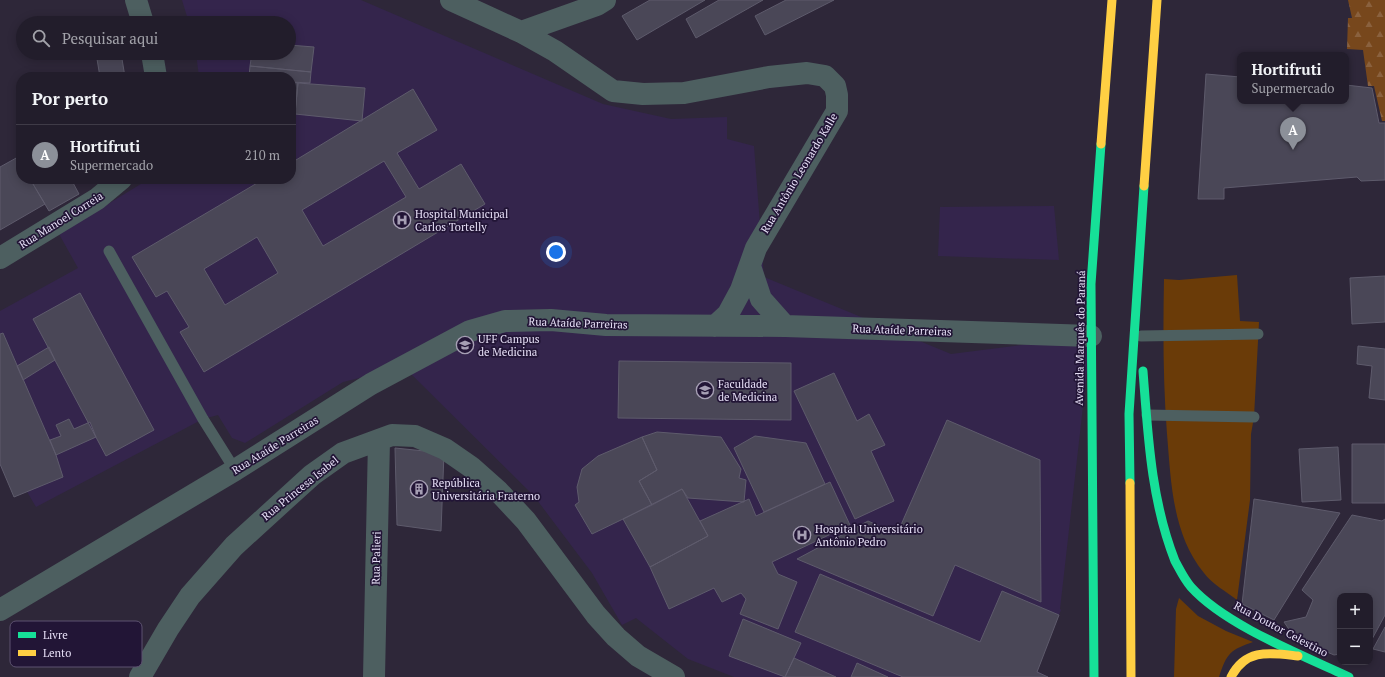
<!DOCTYPE html>
<html lang="pt">
<head>
<meta charset="utf-8">
<style>
  body { margin:0; font-family:"PT Serif",serif; background:#2e2a37; color:#f1f3f6 }
  .controls { position:absolute; right:12px; bottom:12px; display:grid; overflow:hidden; border-radius:8px; box-shadow:0 2px 10px #0003 }
  .controls button { width:36px; height:36px; display:grid; place-items:center; padding:0; border:0; border-bottom:1px solid #3f3b47; background:#221d2b; color:#f1f3f6; font:20px sans-serif }
  .you { position:absolute; left:556px; top:252px; width:14px; height:14px; margin:-10px; border:3px solid #fff; border-radius:50%; background:#1a73e8; box-shadow:0 0 0 6px #1a73e833 }
  .badge { display:grid; place-items:center; width:26px; height:26px; border-radius:50%; background:#8c9099; color:#fff; font-size:13px; font-weight:700 }
  .pin { position:absolute; translate:-50% -33px; filter:drop-shadow(0 1px 2px #0008) }
  .pin::after { content:''; position:absolute; top:21px; width:14px; height:12px; background:inherit; clip-path:polygon(0 0,100% 0,50% 100%) }
  .popup { position:absolute; left:1237px; top:52px; width:112px; height:52px; box-sizing:border-box; display:grid; place-content:center; border-radius:8px; background:#221d2b; filter:drop-shadow(0 1px 3px #0005); font-size:13px; white-space:nowrap; color:#a2a2a9 }
  .popup b { font-size:15px; color:#f1f3f6 }
  .popup::after { content:''; position:absolute; left:50%; top:100%; margin-left:-8px; border:8px solid transparent; border-top-color:#221d2b }
  .list { margin:0; padding:0; list-style:none }
  h2 { display:flex; justify-content:space-between; align-items:center; height:52px; margin:0; padding:0 16px; font-size:17px }
  h2 small { font-size:13px; font-weight:400; color:#a2a2a9 }
  .list li { display:grid; grid-template-columns:26px 1fr auto; gap:12px; align-items:center; box-sizing:border-box; height:60px; padding:0 16px; border-top:1px solid #3f3b47 }
  .list b { display:block; font-size:15px; white-space:nowrap }
  .list p { margin:0; font-size:13px; white-space:nowrap; color:#a2a2a9 }
  .list em { font-size:13px; font-style:normal; color:#a2a2a9 }
  .icon { flex:none; width:22px; height:22px; fill:none; stroke:currentColor; stroke-width:2; stroke-linecap:round; stroke-linejoin:round }
  .map { position:relative; flex:none; width:1385px; height:677px; overflow:hidden }
  .search { position:absolute; background:#221d2b; box-shadow:0 2px 10px #0003; left:16px; top:16px; width:280px; height:44px; display:flex; align-items:center; gap:10px; box-sizing:border-box; padding:0 14px; border-radius:22px; color:#a2a2a9; font-size:15px }
  .panel { position:absolute; background:#221d2b; box-shadow:0 2px 10px #0003; left:16px; top:72px; width:280px; height:112px; border-radius:16px }
  .map>svg:first-child { display:block }
  .built { fill:#34254c }
  .green { fill:#6a3b08 }
  .forest { fill:url(#forest-firs) }
  .building { fill:#4a4757; stroke:#5e5b6c; fill-rule:evenodd }
  .lines { fill:none; stroke-linecap:round; stroke-linejoin:round }
  .lane { stroke:#4d5f60; stroke-width:11 }
  .street { stroke:#4d5f60; stroke-width:22 }
  .fast { stroke:#16e098; stroke-width:9 }
  .slow { stroke:#ffcf43; stroke-width:9 }
  .labels { text-anchor:middle; dominant-baseline:central; stroke-width:3.5; stroke-linejoin:round; paint-order:stroke }
  .street-label { font-size:11px; fill:#e7e0f7; stroke:#221536 }
  .poi-label { font-size:11px; fill:#e7e0f7; stroke:#221536; text-anchor:start }
  .key { fill:#221536; stroke:#5d5270; stroke-width:1 }
  .key-label { font-size:11px; fill:#e7e0f7 }
</style>
</head>
<body>
<div class="map">
<svg width="1385" height="677" viewBox="0 0 1385 677">
  <defs>
    <pattern id="forest-firs" width="22" height="20" patternUnits="userSpaceOnUse"><rect width="22" height="20" fill="#77471c"/><path d="M5 1l3.5 6h-7zM16 11l3.5 6h-7z" fill="#8a613e"/></pattern>
  </defs>
  <rect width="100%" height="100%" fill="#2e2739"/>
  <path class="built" d="M 182,0 L 361,0 L 603,104 L 671,119 L 727,117 L 727,139 L 754,146 L 764,277 L 951,354 L 1091,336 L 1060,609 L 1061,610 L 1037,671 L 1048,677 L 734,677 L 688,659 L 636,618 L 622,625 L 592,573 L 534,496 L 404,367 L 343,382 L 245,443 L 232,438 L 218,415 L 203,419 L 36,507 L 0,446 L 0,311 L 78,268 L 59,234 L 149,179 L 291,179 L 291,77 L 199,77 L 196,53 L 289,53 L 289,23 L 189,23 Z
    M 1054,206 L 1059,260 L 938,256 L 940,207 Z"/>
  <path class="green" d="M 1237,275 L 1240,321 L 1259,322 L 1254,417 L 1251,434 L 1250,500 L 1237,600 C 1227,592 1212,584 1204,573 C 1172,534 1171,481 1167,434 C 1163,382 1163,330 1164,279 L 1179,280 Z
    M 1179,598 L 1198,616 L 1226,631 L 1253,642 C 1230,650 1227,653 1219,677 L 1174,677 L 1176,609 Z"/>
  <path class="forest" d="M 1348,0 L 1385,0 L 1385,121 L 1382,121 L 1374,86 L 1368,86 L 1363,50 L 1347,49 L 1348,18 L 1352,18 Z"/>
  <path class="building" d="M 650,0 L 705,0 L 637,40 L 622,16 Z
    M 719,0 L 763,0 L 696,38 L 686,19 Z
    M 786,0 L 834,0 L 765,35 L 755,16 Z
    M 115,20 L 116,23 L 97,23 Z
    M 289,45 L 314,47 L 311,72 L 250,66 L 252,53 L 289,53 Z
    M 96,53 L 121,53 L 125,77 L 100,77 Z
    M 250,66 L 311,72 L 310,83 L 291,82 L 291,77 L 249,77 Z
    M 1206,74 L 1240,77 L 1240,101 L 1346,101 L 1346,85 L 1372,88 L 1379,123 L 1385,123 L 1385,180 L 1361,181 L 1357,177 L 1224,188 L 1224,199 L 1198,199 Z
    M 291,82 L 298,83 L 295,114 L 291,114 Z
    M 298,83 L 365,88 L 362,121 L 295,114 Z
    M 413,89 L 437,130 L 397,153 L 419,189 L 461,164 L 485,204 L 204,372 L 180,332 L 189,327 L 167,291 L 156,297 L 132,257 L 264,179 L 291,179 L 291,163 ZM 384,161 L 406,197 L 323,246 L 302,210 ZM 257,237 L 278,273 L 225,305 L 204,269 Z
    M 18,157 L 21,163 L 21,179 L 30,179 L 45,204 L 0,230 L 0,167 Z
    M 30,179 L 71,179 L 79,194 L 49,211 Z
    M 1385,276 L 1385,322 L 1352,324 L 1350,278 Z
    M 80,293 L 154,430 L 106,456 L 33,319 Z
    M 3,333 L 56,455 L 63,477 L 14,497 L 0,464 L 0,334 Z
    M 1358,346 L 1385,349 L 1385,400 L 1369,398 L 1372,366 L 1357,364 Z
    M 49,347 L 55,360 L 23,380 L 17,366 Z
    M 619,361 L 791,363 L 791,420 L 618,418 Z
    M 834,373 L 857,421 L 869,414 L 885,445 L 871,451 L 894,501 L 855,519 L 794,391 Z
    M 69,419 L 74,429 L 90,422 L 96,437 L 56,455 L 50,440 L 61,436 L 56,425 Z
    M 947,420 L 1040,460 L 1041,602 L 955,565 L 933,616 L 797,559 L 868,521 L 897,534 Z
    M 657,432 L 721,437 L 741,469 L 739,478 L 746,480 L 744,502 L 688,498 L 682,489 L 652,505 L 639,481 L 657,470 L 642,437 Z
    M 755,436 L 806,443 L 825,484 L 764,512 L 734,448 Z
    M 642,437 L 657,470 L 639,481 L 652,505 L 592,534 L 575,505 L 579,502 L 577,487 L 582,469 L 598,456 Z
    M 1352,444 L 1385,444 L 1385,503 L 1352,503 Z
    M 1338,447 L 1341,500 L 1302,502 L 1299,449 Z
    M 395,448 L 444,453 L 441,531 L 397,525 Z
    M 830,482 L 850,525 L 772,562 L 778,574 L 797,582 L 778,629 L 740,614 L 746,599 L 741,593 L 722,602 L 714,588 L 669,609 L 650,567 L 708,536 L 700,521 L 749,499 L 756,516 Z
    M 682,489 L 708,536 L 650,567 L 623,519 Z
    M 1254,499 L 1340,513 L 1274,620 L 1242,604 Z
    M 1352,515 L 1382,521 L 1385,519 L 1385,615 L 1370,643 L 1370,596 L 1340,596 L 1340,654 L 1334,655 L 1295,638 L 1284,622 L 1306,617 L 1313,600 L 1302,590 Z
    M 820,574 L 980,642 L 1002,591 L 1059,615 L 1037,672 L 1048,677 L 903,677 L 795,632 Z
    M 743,619 L 801,643 L 785,677 L 729,656 Z
    M 1385,627 L 1385,652 L 1373,649 Z
    M 794,658 L 836,677 L 785,677 Z
    M 857,663 L 888,677 L 851,677 Z"/>
  <g class="lines">
    <path class="lane" d="M 109,251 L 203,419 L 235,470
      M 1141,336 L 1258,334
      M 1147,415 L 1254,417"/>
    <path class="street" d="M 136,0 L 143,23
      M 451,0 L 521,32 L 555,51 L 613,91 L 643,94 L 684,93 L 769,77 L 807,73 L 825,76 L 835,86 L 837,95 L 837,111 L 756,248 L 741,290 L 728,314 L 715,326
      M 521,32 L 597,5 L 605,0
      M 152,53 L 156,77
      M 0,258 L 97,199 L 121,179
      M 750,266 L 761,299 L 785,326
      M 0,610 L 235,470 L 371,384 L 470,331 L 505,321 L 551,320 L 606,325 L 785,326 L 1091,336
      M 140,677 L 168,629 L 190,596 L 234,546 L 312,475 L 343,453 L 392,435 L 415,436 L 445,449 L 471,467 L 498,491 L 526,521 L 596,615 L 616,637 L 638,656 L 674,677
      M 374,677 L 379,440"/>
    <path class="fast" d="M 1143,371 C 1148,436 1151,500 1175,561
      M 1130,483 L 1129,414 L 1144,186
      M 1175,561 C 1180,570 1184,579 1191,587 C 1225,625 1302,655 1349,677
      M 1094,677 L 1091,284 L 1101,144"/>
    <path class="slow" d="M 1101,144 L 1112,0
      M 1144,186 L 1157,0
      M 1130,483 L 1131,677
      M 1231,677 C 1246,648 1270,653 1298,656"/>
  </g>
  <defs>
    <symbol id="hospital-ring" viewBox="-11 -11 22 22"><circle r="9.5" fill="#221536" stroke="#a69fb4" stroke-width="1.5"/><path d="M-5-5h3v3.5h4V-5h3V5h-3V1.5h-4V5h-3Z" fill="#a69fb4"/></symbol>
    <symbol id="university-ring" viewBox="-11 -11 22 22"><circle r="9.5" fill="#221536" stroke="#a69fb4" stroke-width="1.5"/><path d="M0-5L7-2L0 1L-7-2ZM-4 1L0 2.5L4 1V4Q0 6-4 4Z" fill="#a69fb4"/></symbol>
    <symbol id="building-ring" viewBox="-11 -11 22 22"><circle r="9.5" fill="#221536" stroke="#a69fb4" stroke-width="1.5"/><path d="M-4-6H4V6H1V3H-1V6H-4ZM-2.5-4.3h1.7v1.8h-1.7ZM.8-4.3h1.7v1.8H.8ZM-2.5-1h1.7V.8h-1.7ZM.8-1h1.7V.8H.8Z" fill="#a69fb4"/></symbol>
  </defs>
  <g fill-rule="evenodd">
    <use href="#hospital-ring" x="392" y="210" width="20" height="20"/>
    <use href="#university-ring" x="455" y="335" width="20" height="20"/>
    <use href="#university-ring" x="695" y="380" width="20" height="20"/>
    <use href="#building-ring" x="409" y="479" width="20" height="20"/>
    <use href="#hospital-ring" x="792" y="525" width="20" height="20"/>
  </g>
  <g class="labels">
    <g class="street-label">
      <text transform="translate(799 173) rotate(-59)">Rua Antônio Leonardo Kalle</text>
      <text transform="translate(61 220) rotate(-32)">Rua Manoel Correia</text>
      <text transform="translate(578 323) rotate(2)">Rua Ataíde Parreiras</text>
      <text transform="translate(902 330) rotate(2)">Rua Ataíde Parreiras</text>
      <text transform="translate(1080 338) rotate(-89)">Avenida Marquês do Paraná</text>
      <text transform="translate(275 445) rotate(-32)">Rua Ataíde Parreiras</text>
      <text transform="translate(300 488) rotate(-39)">Rua Princesa Isabel</text>
      <text transform="translate(376 558) rotate(-89)">Rua Palieri</text>
      <text transform="translate(1281 629) rotate(28)">Rua Doutor Celestino</text>
    </g>
    <g class="poi-label">
      <text x="415" y="214">Hospital Municipal<tspan x="415" dy="13">Carlos Tortelly</tspan></text>
      <text x="478" y="339">UFF Campus<tspan x="478" dy="13">de Medicina</tspan></text>
      <text x="718" y="384">Faculdade<tspan x="718" dy="13">de Medicina</tspan></text>
      <text x="432" y="483">República<tspan x="432" dy="13">Universitária Fraterno</tspan></text>
      <text x="815" y="529">Hospital Universitário<tspan x="815" dy="13">Antônio Pedro</tspan></text>
    </g>
  </g>
  <rect x="10" y="621" width="132" height="46" rx="6" class="key"/>
  <rect x="18" y="632" width="18" height="6" fill="#16e098"/>
  <rect x="18" y="650" width="18" height="6" fill="#ffcf43"/>
  <g class="key-label">
    <text x="43" y="639">Livre</text>
    <text x="43" y="657">Lento</text>
  </g>
</svg>
<div class="controls">
<button>+</button>
<button>−</button>
</div>
<div class="you"></div>
<div class="pin badge" style="left:1293px;top:150px">A</div>
<div class="popup"><b>Hortifruti</b>Supermercado</div>
<div class="search"><svg class="icon" aria-label="search" viewBox="0 0 24 24"><circle cx="10" cy="10" r="6"/><path d="M15 15l6 6"/></svg>Pesquisar aqui</div>
<section class="panel">
<h2>Por perto<small></small></h2>
<ul class="list">
<li><span class="badge">A</span><div><b>Hortifruti</b><p>Supermercado</p></div><em>210 m</em></li>
</ul>
</section>
</div>
</body>
</html>
